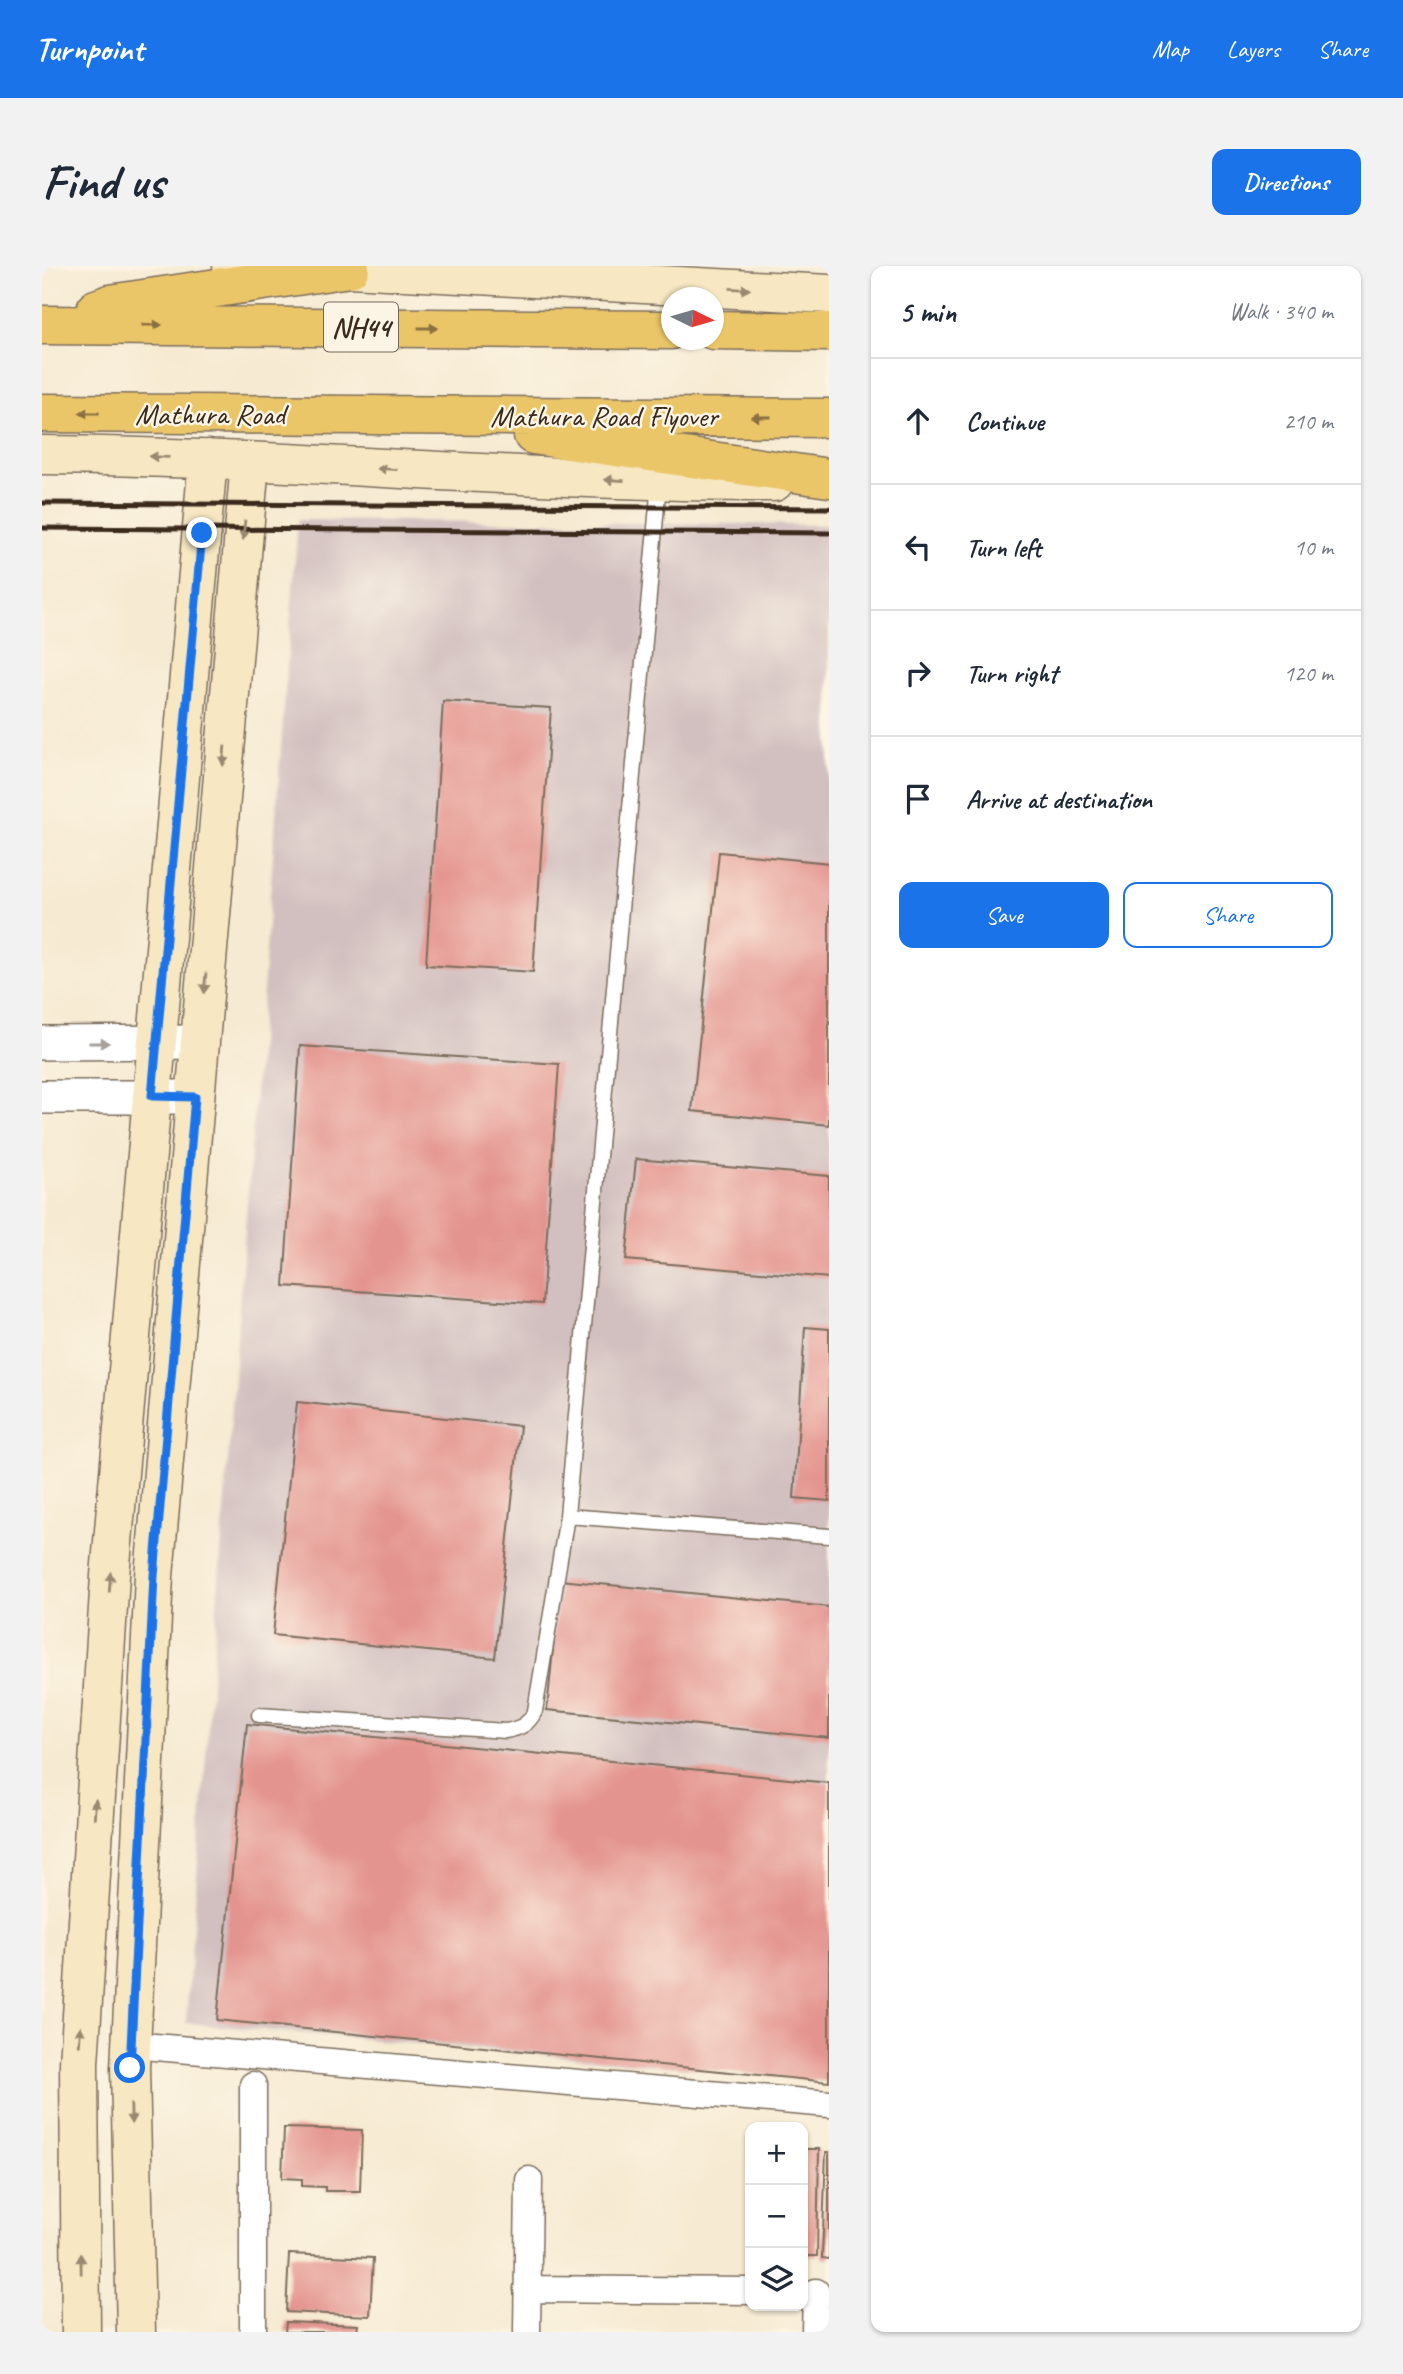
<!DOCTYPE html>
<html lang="en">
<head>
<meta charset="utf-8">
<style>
  body { margin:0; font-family:Caveat,sans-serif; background:#f2f2f3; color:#1f2937 }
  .controls { position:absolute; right:21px; bottom:21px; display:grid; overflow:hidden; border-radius:14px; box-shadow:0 2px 5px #0004 }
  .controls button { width:63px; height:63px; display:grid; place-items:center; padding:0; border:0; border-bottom:2px solid #e0e1e3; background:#fff; color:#1f2937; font:35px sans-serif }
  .compass { position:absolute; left:619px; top:21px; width:63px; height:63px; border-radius:50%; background:#fff; box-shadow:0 2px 5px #0004; rotate:95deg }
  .stop { position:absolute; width:21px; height:21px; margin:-16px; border:5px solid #1a73e8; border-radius:50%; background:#fff }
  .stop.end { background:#1a73e8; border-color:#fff; box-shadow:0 2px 7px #0008 }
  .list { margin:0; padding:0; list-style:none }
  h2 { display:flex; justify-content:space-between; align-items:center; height:91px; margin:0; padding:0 28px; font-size:30px }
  h2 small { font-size:23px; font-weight:400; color:#747a83 }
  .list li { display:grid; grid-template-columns:46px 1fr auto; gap:21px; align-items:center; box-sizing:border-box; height:126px; padding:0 28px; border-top:2px solid #e0e1e3 }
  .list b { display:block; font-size:26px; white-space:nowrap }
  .list em { font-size:23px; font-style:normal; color:#747a83 }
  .actions { display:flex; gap:14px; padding:21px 28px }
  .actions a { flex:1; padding:16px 0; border:2px solid #1a73e8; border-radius:14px; text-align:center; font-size:24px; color:#1a73e8 }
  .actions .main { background:#1a73e8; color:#fff }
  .icon { flex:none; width:38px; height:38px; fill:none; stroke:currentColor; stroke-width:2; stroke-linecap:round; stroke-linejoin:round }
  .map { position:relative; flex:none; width:787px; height:2066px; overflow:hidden; border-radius:14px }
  header { display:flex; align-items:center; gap:42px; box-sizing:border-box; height:98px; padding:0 35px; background:#1a73e8; color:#fff }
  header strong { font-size:33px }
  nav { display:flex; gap:38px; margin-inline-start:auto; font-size:24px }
  .intro { display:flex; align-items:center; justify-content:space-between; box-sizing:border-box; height:168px; padding:0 42px }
  h1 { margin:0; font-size:49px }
  .button { padding:18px 32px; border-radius:14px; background:#1a73e8; color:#fff; font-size:24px; font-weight:700 }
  main { display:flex; gap:42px; padding:0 42px }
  aside { flex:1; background:#fff; border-radius:14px; box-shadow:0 2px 5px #0004 }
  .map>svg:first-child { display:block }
  .industrial { fill:#d2bfc0 }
  .building { fill:#e4948f }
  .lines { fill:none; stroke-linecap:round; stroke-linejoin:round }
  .service-casing { stroke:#7c6d5d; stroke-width:17 }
  .minor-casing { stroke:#7c6d5d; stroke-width:29 }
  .tertiary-casing { stroke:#7c6d5d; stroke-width:36 }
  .secondary-casing { stroke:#7c6d5d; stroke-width:41 }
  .trunk-casing { stroke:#7c6d5d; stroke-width:41 }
  .service { stroke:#fff; stroke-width:14 }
  .minor { stroke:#fff; stroke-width:26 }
  .tertiary { stroke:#fff; stroke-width:33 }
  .secondary { stroke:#f7e8c3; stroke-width:38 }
  .trunk { stroke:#ebc669; stroke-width:38 }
  .rail { stroke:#3b2a1e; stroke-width:5 }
  .oneway { fill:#998970 }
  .oneway2 { fill:#8a7040 }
  .oneway3 { fill:#a79f9a }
  .route { stroke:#1a73e8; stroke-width:9 }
  .labels { text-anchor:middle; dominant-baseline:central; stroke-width:5; stroke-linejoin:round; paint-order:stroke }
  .shield { fill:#fcf5e5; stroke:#75675a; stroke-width:2 }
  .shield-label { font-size:28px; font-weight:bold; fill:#3b2a1e }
  .street-label { font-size:30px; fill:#3b2a1e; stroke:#fcf5e5 }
</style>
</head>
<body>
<header>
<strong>Turnpoint</strong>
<nav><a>Map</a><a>Layers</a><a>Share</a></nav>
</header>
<div class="intro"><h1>Find us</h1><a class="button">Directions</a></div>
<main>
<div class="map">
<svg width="787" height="2066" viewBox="0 0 787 2066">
  <rect width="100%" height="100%" fill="#fcf5e5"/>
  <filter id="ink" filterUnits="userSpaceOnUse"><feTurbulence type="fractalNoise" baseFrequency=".0143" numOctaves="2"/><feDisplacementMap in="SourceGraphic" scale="14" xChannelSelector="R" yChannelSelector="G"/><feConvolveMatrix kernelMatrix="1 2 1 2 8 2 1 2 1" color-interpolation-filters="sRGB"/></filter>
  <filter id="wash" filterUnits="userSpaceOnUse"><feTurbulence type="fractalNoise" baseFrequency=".00686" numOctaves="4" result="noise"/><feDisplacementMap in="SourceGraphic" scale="28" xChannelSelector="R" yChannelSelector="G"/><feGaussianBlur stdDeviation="1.57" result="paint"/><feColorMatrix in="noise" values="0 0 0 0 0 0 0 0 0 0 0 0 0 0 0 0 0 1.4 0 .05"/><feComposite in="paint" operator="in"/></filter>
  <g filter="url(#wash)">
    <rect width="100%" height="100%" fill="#f6ead2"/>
    <path class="industrial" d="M 256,254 L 787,259 L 787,1815 L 144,1757 Z"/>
    <g id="blocks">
      <path class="building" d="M 401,435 L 509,442 L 491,706 L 384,699 Z
        M 677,586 L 787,597 L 787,859 L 650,845 Z
        M 258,780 L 517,798 L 500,1038 L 242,1020 Z
        M 594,893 L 787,910 L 787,1012 L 584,994 Z
        M 763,1061 L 787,1063 L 787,1235 L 752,1232 Z
        M 255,1136 L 478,1160 L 453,1392 L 231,1369 Z
        M 518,1314 L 787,1341 L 787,1472 L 505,1444 Z
        M 205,1458 L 787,1517 L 787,1816 L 175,1754 Z
        M 242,1862 L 320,1864 L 318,1925 L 283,1925 L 283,1921 L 260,1920 L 260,1913 L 240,1912 Z
        M 761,1883 L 777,1883 L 775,1990 L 761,1990 Z
        M 784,1886 L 787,1886 L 787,1993 L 780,1992 Z
        M 247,1988 L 331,1992 L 328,2050 L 244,2046 Z
        M 244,2056 L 316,2059 L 315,2066 L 243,2066 Z"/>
    </g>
  </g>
  <g filter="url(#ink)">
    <use href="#blocks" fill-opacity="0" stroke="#7c6d5d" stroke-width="2"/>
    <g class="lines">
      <defs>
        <path id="service" d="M 525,1250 L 787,1270
          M 217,1449 L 464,1465 C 479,1462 486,1459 493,1445 L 525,1250 L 617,217"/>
        <path id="minor" d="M 89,1779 L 787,1838
          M 485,2023 L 708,2025
          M 211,2066 L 211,1819
          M 485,2066 L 487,1914
          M 773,2066 L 774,2026"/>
        <path id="tertiary" d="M 0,777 L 158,776
          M 0,831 L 153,831"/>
        <path id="secondary" d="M 190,0 L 308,2 L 787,28
          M 0,189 C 244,191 488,216 732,216
          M 39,2066 L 37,1797 L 68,1310 L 166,193
          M 94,2066 L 88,1802 L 112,1310 L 208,196"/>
        <path id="trunk" d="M 54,43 L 68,38 L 308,2
          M 0,59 L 629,64
          M 671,64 L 787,66
          M 0,147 L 787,152
          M 491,169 L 787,212"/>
      </defs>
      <use href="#service" class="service-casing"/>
      <use href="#minor" class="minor-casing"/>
      <use href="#tertiary" class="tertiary-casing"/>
      <use href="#secondary" class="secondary-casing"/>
      <use href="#trunk" class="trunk-casing"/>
      <use href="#service" class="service"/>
      <use href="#minor" class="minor"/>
      <use href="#tertiary" class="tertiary"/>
      <use href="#secondary" class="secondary"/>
      <use href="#trunk" class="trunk"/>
      <path class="rail" d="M 0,237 L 787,242
        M 0,262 L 787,267"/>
    </g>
    <defs><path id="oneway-solid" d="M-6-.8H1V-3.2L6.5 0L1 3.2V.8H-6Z" transform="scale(1.75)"/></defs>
    <g class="oneway">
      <use href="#oneway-solid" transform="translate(698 23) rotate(3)"/>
      <use href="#oneway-solid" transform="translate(117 191) rotate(-178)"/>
      <use href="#oneway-solid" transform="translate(345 203) rotate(-177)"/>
      <use href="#oneway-solid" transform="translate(572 214) rotate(-177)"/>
      <use href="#oneway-solid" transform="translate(202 264) rotate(95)"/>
      <use href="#oneway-solid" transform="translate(182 490) rotate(95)"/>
      <use href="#oneway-solid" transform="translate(163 717) rotate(95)"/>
      <use href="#oneway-solid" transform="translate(68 1316) rotate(-86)"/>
      <use href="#oneway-solid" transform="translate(53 1543) rotate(-86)"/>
      <use href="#oneway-solid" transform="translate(38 1770) rotate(-86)"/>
      <use href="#oneway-solid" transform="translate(89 1848) rotate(89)"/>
      <use href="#oneway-solid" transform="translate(39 1998) rotate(-91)"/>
    </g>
    <g class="oneway2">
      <use href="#oneway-solid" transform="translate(110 59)"/>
      <use href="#oneway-solid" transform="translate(386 62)"/>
      <use href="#oneway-solid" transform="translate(47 147) rotate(-180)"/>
      <use href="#oneway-solid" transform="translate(719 151) rotate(-180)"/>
    </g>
    <use class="oneway3" href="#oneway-solid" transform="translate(57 777)"/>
  </g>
  <g class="lines" filter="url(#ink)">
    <path class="route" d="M 88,1802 L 112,1310 L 153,831 L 110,830 L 160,267"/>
  </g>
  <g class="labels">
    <rect class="shield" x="282" y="36.5" width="74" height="49" rx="5"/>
    <g class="shield-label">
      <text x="319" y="61">NH44</text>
    </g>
    <g class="street-label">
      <text x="168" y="148">Mathura Road</text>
      <text x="562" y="150">Mathura Road Flyover</text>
    </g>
  </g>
</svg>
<div class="controls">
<button>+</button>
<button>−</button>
<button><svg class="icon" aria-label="layers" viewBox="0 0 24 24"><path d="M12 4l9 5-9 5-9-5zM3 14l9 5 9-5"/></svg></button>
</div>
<svg class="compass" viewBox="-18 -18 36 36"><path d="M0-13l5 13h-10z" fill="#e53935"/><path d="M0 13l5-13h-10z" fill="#747a83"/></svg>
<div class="stop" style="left:88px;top:1802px"></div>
<div class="stop end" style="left:160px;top:267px"></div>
</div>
<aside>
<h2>5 min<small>Walk · 340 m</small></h2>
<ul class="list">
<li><svg class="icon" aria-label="ahead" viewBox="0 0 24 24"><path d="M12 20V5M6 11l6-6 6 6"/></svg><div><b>Continue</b></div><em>210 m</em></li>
<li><svg class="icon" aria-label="left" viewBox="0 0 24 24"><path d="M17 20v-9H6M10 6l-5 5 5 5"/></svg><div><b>Turn left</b></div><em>10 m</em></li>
<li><svg class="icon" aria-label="right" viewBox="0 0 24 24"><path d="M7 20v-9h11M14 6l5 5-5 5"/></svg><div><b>Turn right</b></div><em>120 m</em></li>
<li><svg class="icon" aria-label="arrive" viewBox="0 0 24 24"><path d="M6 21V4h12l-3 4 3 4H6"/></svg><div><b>Arrive at destination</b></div></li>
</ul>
<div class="actions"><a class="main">Save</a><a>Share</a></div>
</aside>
</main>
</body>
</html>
